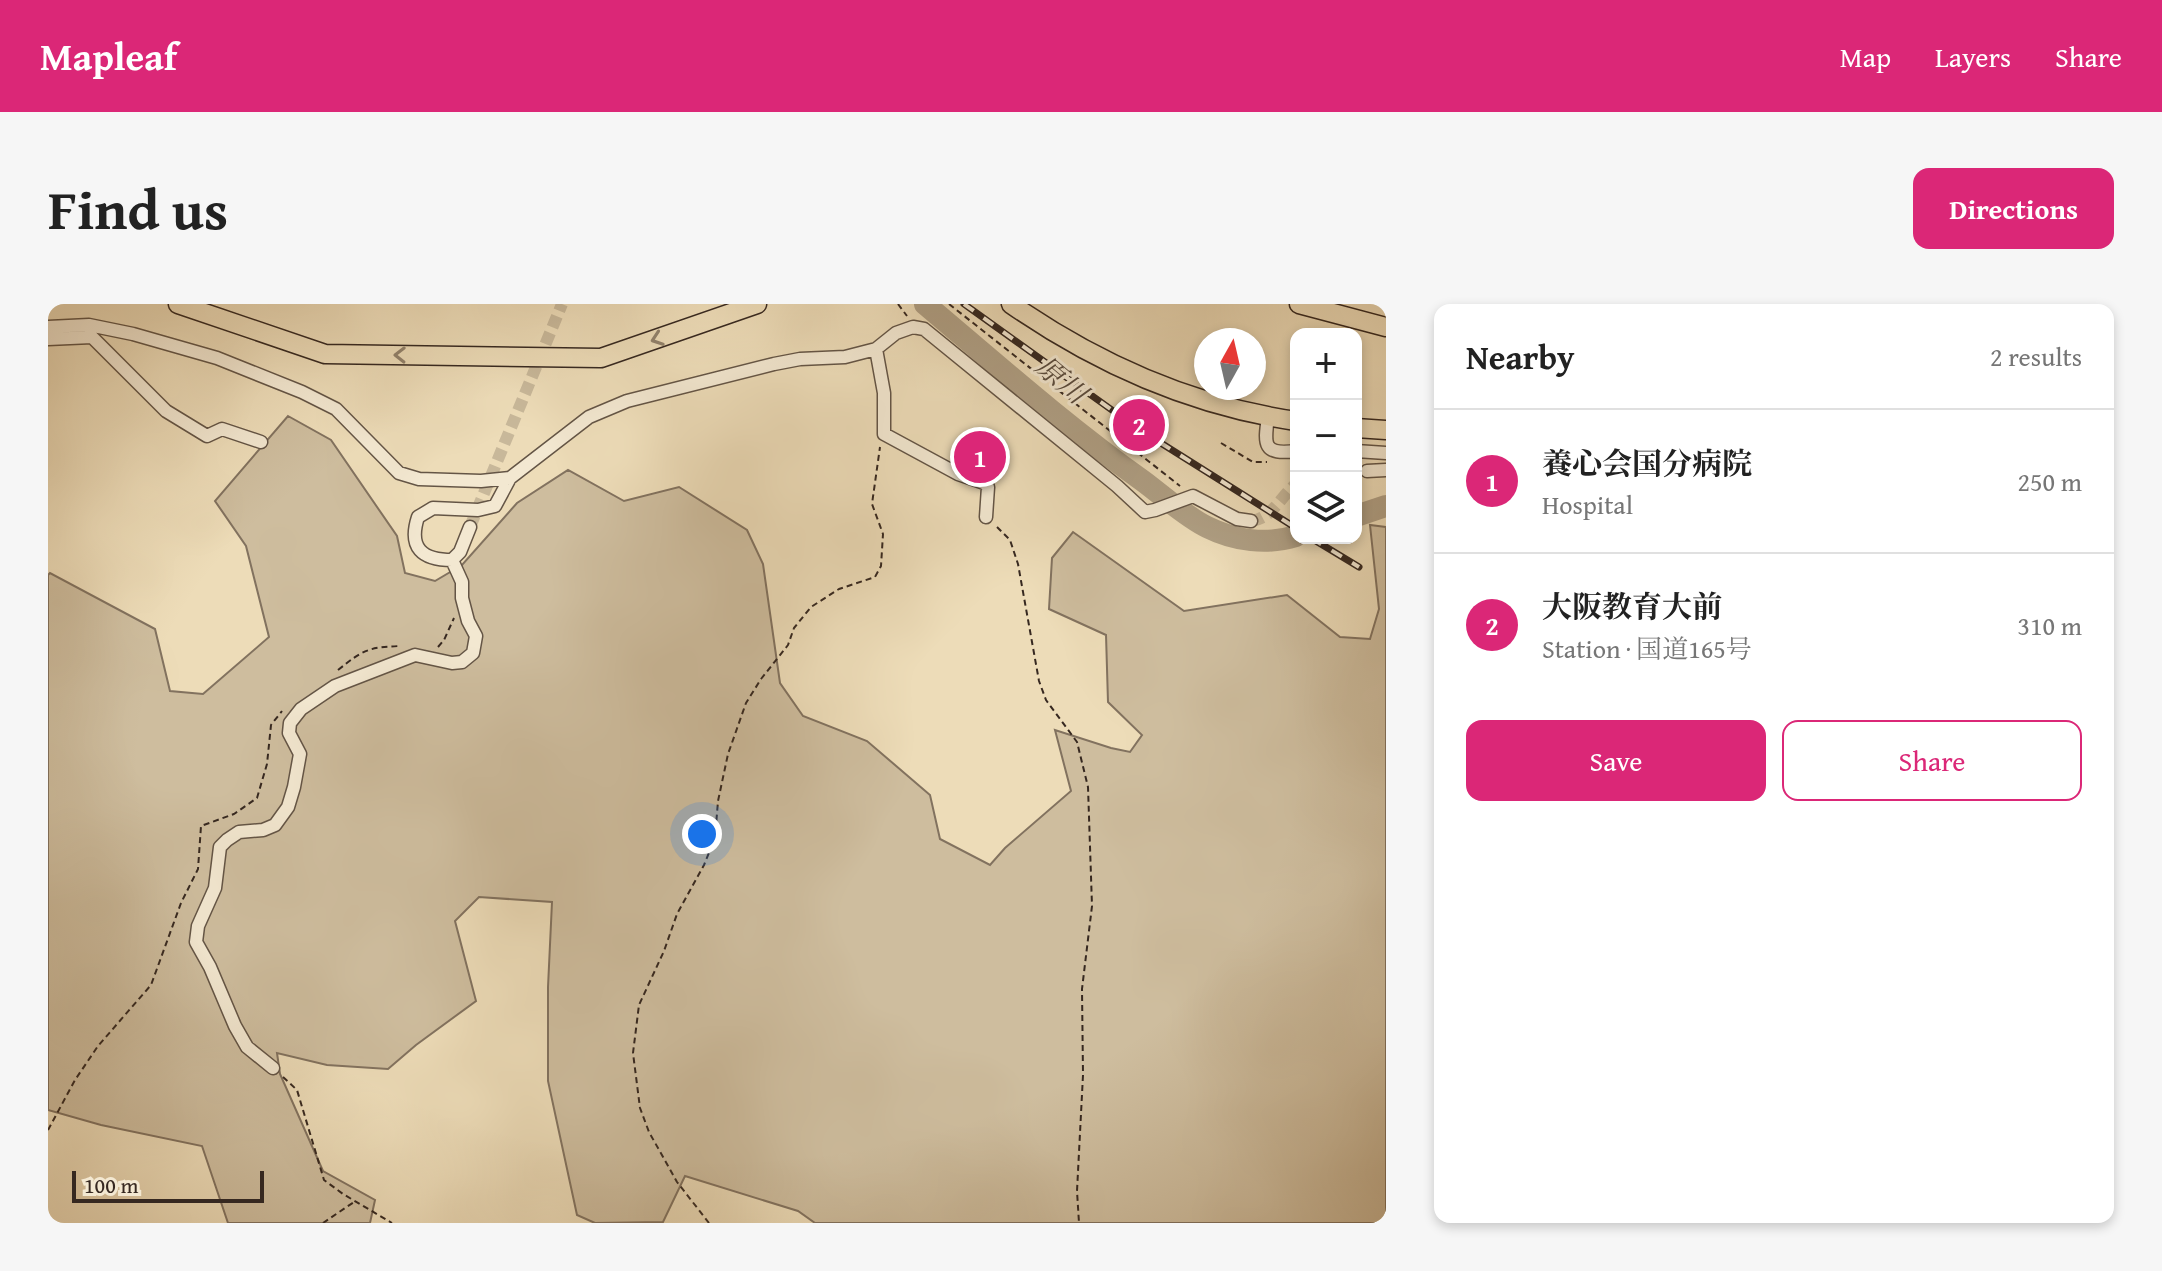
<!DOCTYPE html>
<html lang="en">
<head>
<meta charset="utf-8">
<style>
  body { margin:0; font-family:"Gentium Book Plus","Noto Serif JP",serif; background:#f6f6f6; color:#222 }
  .controls { position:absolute; right:24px; top:24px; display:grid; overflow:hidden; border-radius:16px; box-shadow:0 4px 12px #0003 }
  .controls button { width:72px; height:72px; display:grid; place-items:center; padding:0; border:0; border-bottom:2px solid #e0e0e0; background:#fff; color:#222; font:40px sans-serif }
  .compass { position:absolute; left:1146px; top:24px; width:72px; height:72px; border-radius:50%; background:#fff; box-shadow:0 4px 12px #0003; rotate:8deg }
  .scale { position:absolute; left:24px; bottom:20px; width:192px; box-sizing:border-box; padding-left:8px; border:4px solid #362820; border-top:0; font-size:22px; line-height:28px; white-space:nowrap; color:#362820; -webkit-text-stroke:6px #f3e8d1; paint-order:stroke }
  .you { position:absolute; left:654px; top:530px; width:28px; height:28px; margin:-20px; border:6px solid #fff; border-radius:50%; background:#1a73e8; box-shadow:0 0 0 12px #1a73e833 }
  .badge { display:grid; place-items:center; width:52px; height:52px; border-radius:50%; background:#db2777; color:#fff; font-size:26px; font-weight:700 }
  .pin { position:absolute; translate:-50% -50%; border:4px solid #fff; box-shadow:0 2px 8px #0006 }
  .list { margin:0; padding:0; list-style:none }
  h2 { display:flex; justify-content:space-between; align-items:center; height:104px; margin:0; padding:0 32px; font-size:34px }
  h2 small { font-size:26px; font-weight:400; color:#767676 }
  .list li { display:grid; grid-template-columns:52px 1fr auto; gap:24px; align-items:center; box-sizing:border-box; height:144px; padding:0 32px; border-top:2px solid #e0e0e0 }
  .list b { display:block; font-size:30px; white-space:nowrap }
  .list p { margin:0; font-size:26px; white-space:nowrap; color:#767676 }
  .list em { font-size:26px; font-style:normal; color:#767676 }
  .actions { display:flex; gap:16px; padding:24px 32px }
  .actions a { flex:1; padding:18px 0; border:2px solid #db2777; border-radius:16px; text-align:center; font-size:28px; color:#db2777 }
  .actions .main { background:#db2777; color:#fff }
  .icon { flex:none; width:44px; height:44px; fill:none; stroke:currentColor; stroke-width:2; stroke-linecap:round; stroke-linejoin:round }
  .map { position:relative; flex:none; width:1338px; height:919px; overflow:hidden; border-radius:16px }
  header { display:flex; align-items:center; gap:48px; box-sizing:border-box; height:112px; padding:0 40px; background:#db2777; color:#fff }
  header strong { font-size:38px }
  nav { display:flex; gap:44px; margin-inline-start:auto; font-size:28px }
  .intro { display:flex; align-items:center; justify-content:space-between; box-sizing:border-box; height:192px; padding:0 48px }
  h1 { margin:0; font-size:56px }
  .button { padding:20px 36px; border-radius:16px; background:#db2777; color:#fff; font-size:28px; font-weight:700 }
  main { display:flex; gap:48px; padding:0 48px }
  aside { flex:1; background:#fff; border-radius:16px; box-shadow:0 4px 12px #0003 }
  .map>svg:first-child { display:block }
  .green { fill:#cebd9e; stroke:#82725f; stroke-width:2 }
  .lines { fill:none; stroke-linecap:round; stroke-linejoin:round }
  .river { stroke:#af9f84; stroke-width:22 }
  .minor-tunnel { stroke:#c8b89a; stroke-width:12; stroke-dasharray:12 6; stroke-linecap:butt }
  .minor-casing { stroke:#645546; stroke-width:15 }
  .highway-casing { stroke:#362820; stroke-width:21 }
  .path { stroke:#362820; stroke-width:2; stroke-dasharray:6 4; stroke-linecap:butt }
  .minor { stroke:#f3e8d1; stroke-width:12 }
  .highway { stroke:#eddcb8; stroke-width:18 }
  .rail-casing { stroke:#362820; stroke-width:7 }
  .rail { stroke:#f3e8d1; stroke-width:4; stroke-dasharray:12; stroke-linecap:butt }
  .oneway { stroke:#92826c }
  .labels { text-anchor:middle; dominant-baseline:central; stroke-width:6; stroke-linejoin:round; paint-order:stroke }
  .water-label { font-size:28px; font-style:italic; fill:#5a4c3e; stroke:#f3e8d1 }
</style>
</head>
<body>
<header>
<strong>Mapleaf</strong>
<nav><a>Map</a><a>Layers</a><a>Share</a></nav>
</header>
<div class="intro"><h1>Find us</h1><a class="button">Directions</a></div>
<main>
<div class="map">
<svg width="1338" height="919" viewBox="0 0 1338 919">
  <rect width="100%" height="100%" fill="#eddcb8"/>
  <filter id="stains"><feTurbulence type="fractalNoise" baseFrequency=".0025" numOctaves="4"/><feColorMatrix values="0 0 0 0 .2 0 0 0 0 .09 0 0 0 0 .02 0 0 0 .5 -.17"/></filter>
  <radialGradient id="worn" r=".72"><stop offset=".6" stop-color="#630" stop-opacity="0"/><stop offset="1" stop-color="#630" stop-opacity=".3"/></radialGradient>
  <path class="green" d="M 240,112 L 283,136 L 349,232 L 357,269 L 387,277 L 414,261 L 469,199 L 520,166 L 576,197 L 631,183 L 699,226 L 715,260 L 732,379 L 755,412 L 819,437 L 882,491 L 892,535 L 942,561 L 957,544 L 1023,487 L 1007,426 L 1063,444 L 1082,448 L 1094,431 L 1060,398 L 1058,331 L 1001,305 L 1004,254 L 1025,228 L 1136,307 L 1239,291 L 1292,333 L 1322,335 L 1331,305 L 1322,221 L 1338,223 L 1338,919 L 767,919 L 750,907 L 637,872 L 615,918 L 547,919 L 529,911 L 500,777 L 500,683 L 504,598 L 431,593 L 407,617 L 428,697 L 368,741 L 340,765 L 279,761 L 229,749 L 232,770 L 275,867 L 327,896 L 322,919 L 180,919 L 154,842 L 53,821 L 0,806 L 0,271 L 2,269 L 107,325 L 122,387 L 155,390 L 221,333 L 198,242 L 167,197 Z"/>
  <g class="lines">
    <path class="river" d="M 877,0 C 948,60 1019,123 1095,177 C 1114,191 1138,213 1159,223 C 1187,237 1219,241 1248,232
      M 1308,212 L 1338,202"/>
    <path class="minor-tunnel" d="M 1203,217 C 1225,214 1232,193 1248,180
      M 422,223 L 514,0"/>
    <defs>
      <path id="minor" d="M 0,23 L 41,21 L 85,30 L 169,54 L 254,88 L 288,105 L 351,169 L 371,175 L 433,177 L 462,174
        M 0,35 L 44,33 L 118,107 L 159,132 L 174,125 L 213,138
        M 828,45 L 836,89 L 836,130 L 910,170 L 936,179 L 940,183 L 938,213
        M 1220,113 C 1216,141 1215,151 1248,147
        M 1308,147 L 1338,149
        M 1319,167 L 1338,166
        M 404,256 C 374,256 360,244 370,213 L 385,204 L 430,206 L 447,202 L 462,174 L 541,113 L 579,97 L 726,60 L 752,55 L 797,53 L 828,45 L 848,29 L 865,23 L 876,25 L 1069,182 L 1097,208 L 1107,206 L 1145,192 L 1189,215 L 1203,217
        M 404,256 L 412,248 L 422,223
        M 225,764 L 199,743 L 187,722 L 162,663 L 148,638 L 150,622 L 167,584 L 172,543 L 179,536 L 191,528 L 215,526 L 227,521 L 240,503 L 246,483 L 252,450 L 241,429 L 242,419 L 253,405 L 287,382 L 367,351 L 404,359 L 414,358 L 425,349 L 428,332 L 420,317 L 414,294 L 414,278 L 404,256"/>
      <path id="highway" d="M 130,0 L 277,50 L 553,54 L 709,0
        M 963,0 C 1048,59 1145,102 1248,117
        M 1251,0 L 1338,23
        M 1308,124 L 1338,126"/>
    </defs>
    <use href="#minor" class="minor-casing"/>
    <use href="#highway" class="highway-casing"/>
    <path class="path" d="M 850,0 L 859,12
      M 901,0 L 1132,182
      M 1173,139 L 1205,158 L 1219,158
      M 949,223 L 962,236 L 970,260 L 991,377 L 998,396 L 1029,438 L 1040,483 L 1044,602 L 1034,685 L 1035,771 L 1029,887 L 1031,919
      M 390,343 L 396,336 L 406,314
      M 290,366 C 315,346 320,343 353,342
      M 235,773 L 249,786 L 276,876 L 295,890 L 344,919
      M 0,826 L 27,776 L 50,742 L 103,681 L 133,599 L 150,565 L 153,522 L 186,510 L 209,494 L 219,460 L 223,421 L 234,407
      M 275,919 L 306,898
      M 661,919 L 629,878 L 601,828 L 592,804 L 585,749 L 591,701 L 616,647 L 629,610 L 656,561 L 667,534 L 670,497 L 680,450 L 698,399 L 713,375 L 740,341 L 746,324 L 763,303 L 791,285 L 827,273 L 833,262 L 835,230 L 824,200 L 832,143"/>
    <use href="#minor" class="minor"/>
    <use href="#highway" class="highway"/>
    <defs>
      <path id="rail" d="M 916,0 L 1089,124 L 1248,224
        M 1263,234 L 1311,263"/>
    </defs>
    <use href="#rail" class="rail-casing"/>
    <use href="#rail" class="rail"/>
  </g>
  <defs><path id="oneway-chevron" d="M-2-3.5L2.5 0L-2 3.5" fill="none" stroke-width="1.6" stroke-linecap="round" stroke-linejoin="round" transform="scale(2)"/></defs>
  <g class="oneway">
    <use href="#oneway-chevron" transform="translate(609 35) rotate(161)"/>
    <use href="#oneway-chevron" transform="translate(352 51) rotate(-179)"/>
  </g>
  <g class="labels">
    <g class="water-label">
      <text transform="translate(1014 75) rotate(40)">原川</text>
    </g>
  </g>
  <rect width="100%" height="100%" filter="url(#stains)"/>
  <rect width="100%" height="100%" fill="url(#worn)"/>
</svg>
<div class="controls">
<button>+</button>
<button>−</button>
<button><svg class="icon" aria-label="layers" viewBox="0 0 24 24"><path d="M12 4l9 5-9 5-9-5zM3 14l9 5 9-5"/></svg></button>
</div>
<svg class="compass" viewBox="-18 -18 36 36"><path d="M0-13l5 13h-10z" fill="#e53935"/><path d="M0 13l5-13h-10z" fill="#767676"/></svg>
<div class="scale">100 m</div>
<div class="you"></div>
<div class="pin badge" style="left:932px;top:153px">1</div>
<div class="pin badge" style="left:1091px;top:121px">2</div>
</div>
<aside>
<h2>Nearby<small>2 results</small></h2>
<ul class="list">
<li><span class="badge">1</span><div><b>養心会国分病院</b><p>Hospital</p></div><em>250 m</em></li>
<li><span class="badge">2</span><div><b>大阪教育大前</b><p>Station · 国道165号</p></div><em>310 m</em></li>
</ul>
<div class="actions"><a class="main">Save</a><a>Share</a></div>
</aside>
</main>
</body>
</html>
